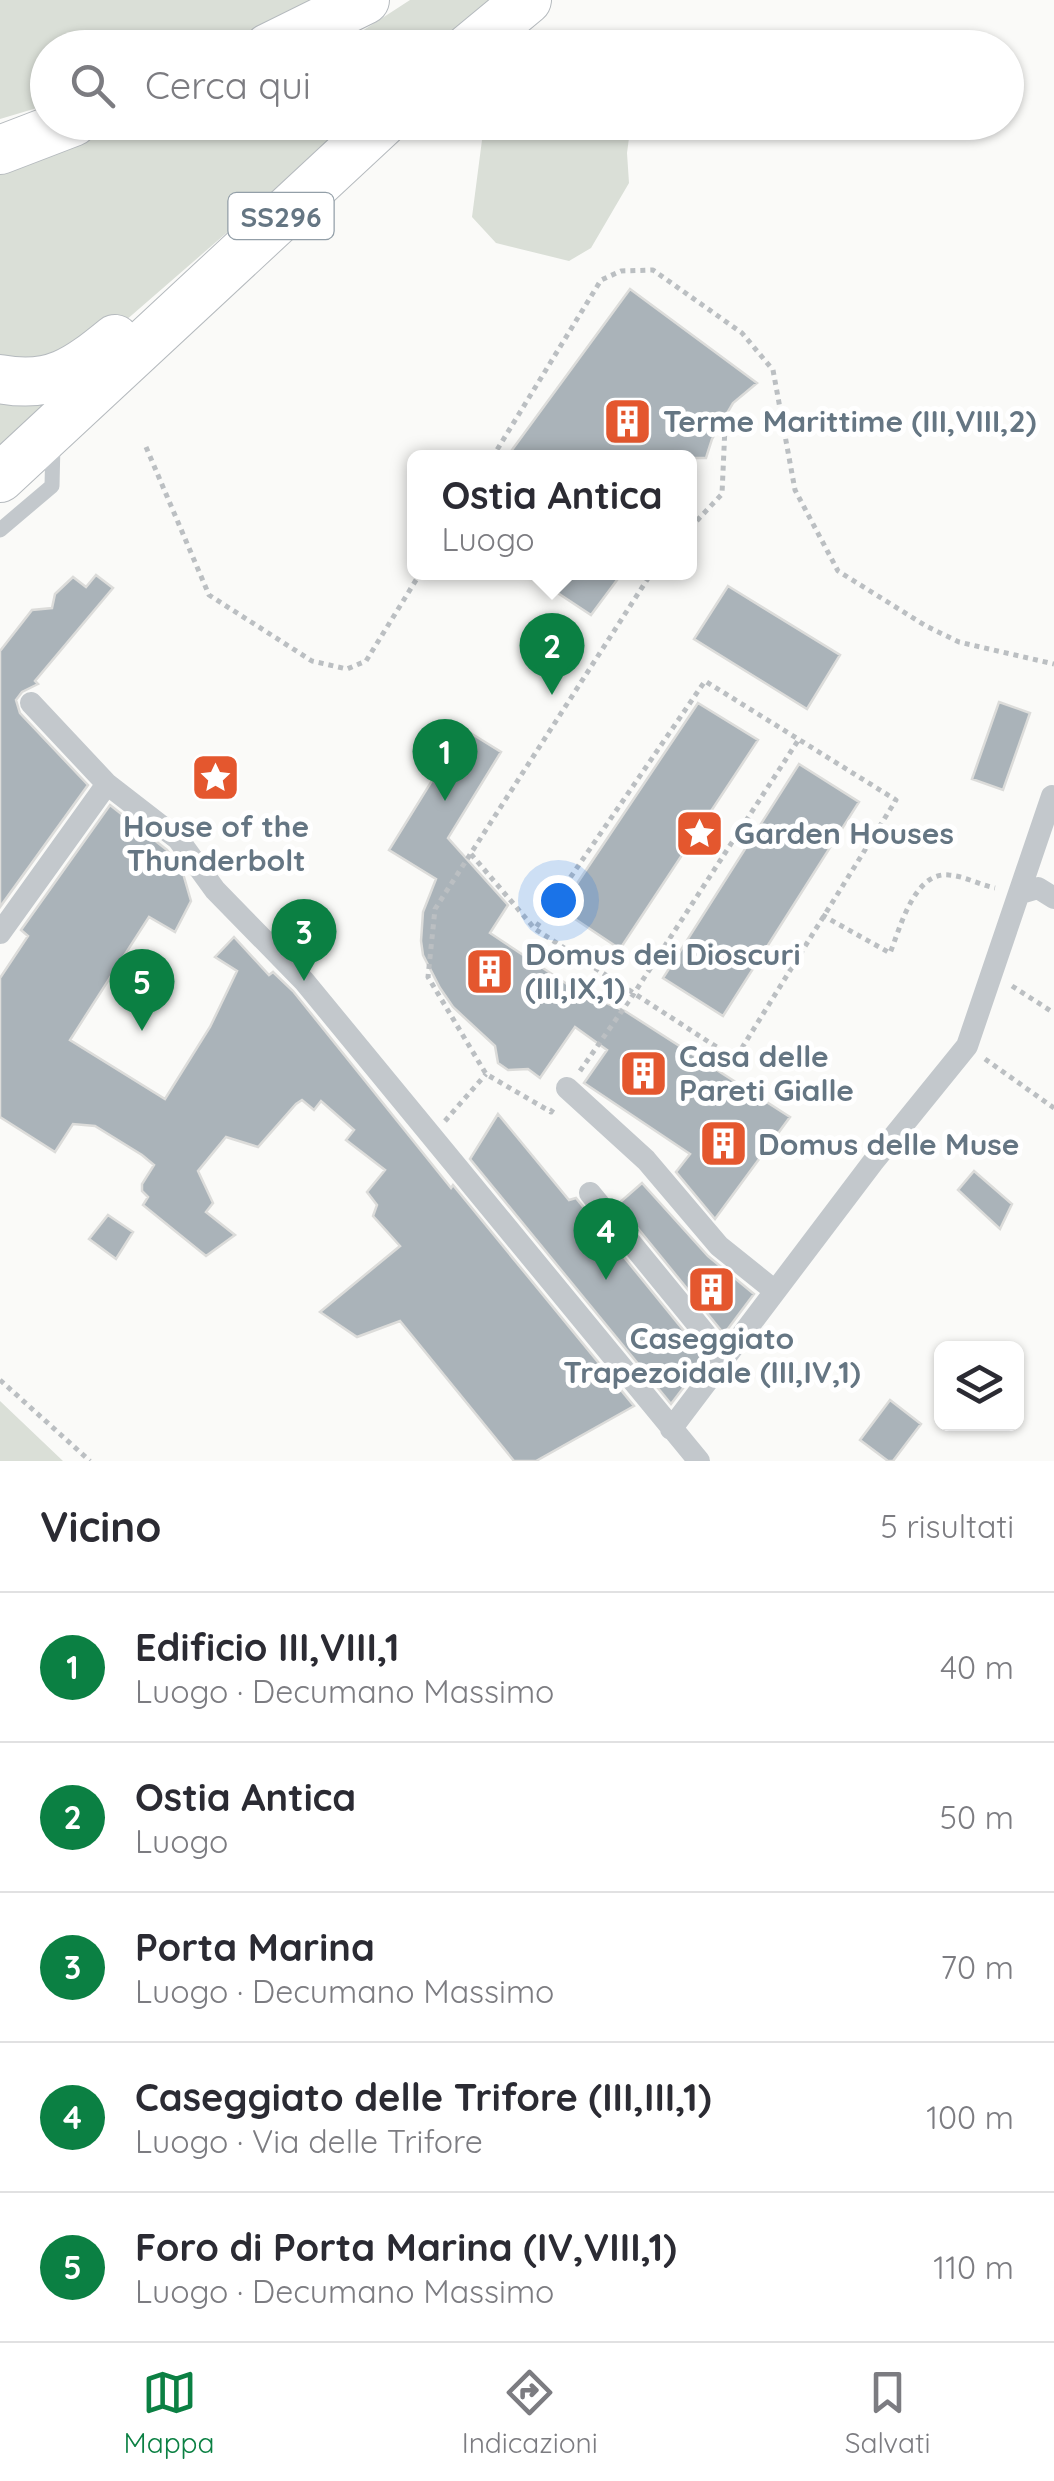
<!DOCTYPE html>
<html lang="it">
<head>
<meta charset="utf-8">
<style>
  body { margin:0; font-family:Quicksand,sans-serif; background:#f7f7f7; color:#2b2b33 }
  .controls { position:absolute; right:30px; bottom:30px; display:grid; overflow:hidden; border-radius:15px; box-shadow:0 2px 8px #0004 }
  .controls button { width:90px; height:90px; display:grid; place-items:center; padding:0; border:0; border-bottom:2px solid #e1e1e2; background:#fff; color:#2b2b33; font:50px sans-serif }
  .you { position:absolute; left:558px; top:900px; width:35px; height:35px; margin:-25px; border:8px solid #fff; border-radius:50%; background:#1a73e8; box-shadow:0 0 0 15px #1a73e833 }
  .badge { display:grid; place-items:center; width:65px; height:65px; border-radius:50%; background:#0b8043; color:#fff; font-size:32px; font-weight:700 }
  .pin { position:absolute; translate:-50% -82px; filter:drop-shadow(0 2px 5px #0008) }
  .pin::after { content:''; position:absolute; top:52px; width:35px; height:30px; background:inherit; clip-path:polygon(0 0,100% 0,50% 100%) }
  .popup { position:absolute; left:407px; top:450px; width:290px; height:130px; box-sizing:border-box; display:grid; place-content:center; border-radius:15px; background:#fff; filter:drop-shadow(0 2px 8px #0005); font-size:32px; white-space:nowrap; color:#7c7c81 }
  .popup b { font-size:38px; color:#2b2b33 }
  .popup::after { content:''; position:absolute; left:50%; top:100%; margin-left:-20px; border:20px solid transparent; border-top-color:#fff }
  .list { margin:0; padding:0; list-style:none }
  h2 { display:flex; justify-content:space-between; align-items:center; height:130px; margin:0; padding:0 40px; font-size:42px }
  h2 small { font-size:32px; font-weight:400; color:#7c7c81 }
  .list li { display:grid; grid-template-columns:65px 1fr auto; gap:30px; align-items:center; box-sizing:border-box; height:150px; padding:0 40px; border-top:2px solid #e1e1e2 }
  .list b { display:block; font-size:38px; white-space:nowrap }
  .list p { margin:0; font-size:32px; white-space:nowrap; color:#7c7c81 }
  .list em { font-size:32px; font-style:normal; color:#7c7c81 }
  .icon { flex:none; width:55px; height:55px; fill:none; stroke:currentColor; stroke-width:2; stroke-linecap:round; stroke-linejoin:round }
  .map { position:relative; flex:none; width:1054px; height:1461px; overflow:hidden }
  .search { position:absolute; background:#fff; box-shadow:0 2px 8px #0004; left:30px; right:30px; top:30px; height:110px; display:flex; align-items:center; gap:25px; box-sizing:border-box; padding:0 35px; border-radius:55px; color:#7c7c81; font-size:38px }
  .sheet { height:880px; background:#fff }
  nav { display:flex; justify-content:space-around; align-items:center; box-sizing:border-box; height:140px; border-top:2px solid #e1e1e2; background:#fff; font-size:28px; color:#7c7c81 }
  nav a { display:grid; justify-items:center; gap:5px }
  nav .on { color:#0b8043 }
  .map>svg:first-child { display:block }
  .green { fill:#dadfd7 }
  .building { fill:#aab3b9; stroke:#dcdcda; stroke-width:2.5 }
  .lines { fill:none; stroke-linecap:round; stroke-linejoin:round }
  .primary-casing { stroke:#b5babe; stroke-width:50 }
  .path { stroke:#bbbfc2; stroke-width:5; stroke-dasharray:5 5; stroke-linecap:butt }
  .service { stroke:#c3c8cc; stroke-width:15 }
  .pedestrian { stroke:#c3c8cc; stroke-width:22 }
  .primary { stroke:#fff; stroke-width:48 }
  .labels { text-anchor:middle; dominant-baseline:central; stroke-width:10; stroke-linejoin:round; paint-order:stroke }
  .shield { fill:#fff; stroke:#939fa8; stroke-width:2.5 }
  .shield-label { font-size:28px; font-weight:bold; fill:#657683 }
  .poi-label { font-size:30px; font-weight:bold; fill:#657683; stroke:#fff; text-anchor:start }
</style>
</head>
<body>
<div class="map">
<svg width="1054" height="1461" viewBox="0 0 1054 1461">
  <rect width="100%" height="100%" fill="#fafaf8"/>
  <path class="green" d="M 0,0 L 333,0 L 232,47 L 48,48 L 47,105 L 0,119 Z
    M 410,0 L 498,0 L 441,47 L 325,48 L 353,37 Z
    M 135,123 L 353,123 L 79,361 L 0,374 L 0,171 Z
    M 492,123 L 631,123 L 627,153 L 629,183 L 591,248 L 569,261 L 496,243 L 472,217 L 482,140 Z
    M 69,392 L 0,454 L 0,394 Z
    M 0,1401 L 63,1461 L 0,1461 Z"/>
  <path class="building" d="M 630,289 L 757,383 L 733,403 L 712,439 L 706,458 L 506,458 Z
    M 526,572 L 623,572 L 591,615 Z
    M 96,575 L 113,588 L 35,681 L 38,684 L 22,692 L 16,700 L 20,713 L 88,785 L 0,907 L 0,651 L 32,610 L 52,608 L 55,594 L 73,577 L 86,587 Z
    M 728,586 L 840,655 L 807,709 L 694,639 Z
    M 999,702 L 1030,713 L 1003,790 L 972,779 Z
    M 698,703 L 758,740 L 620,949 L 560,909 Z
    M 464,729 L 501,752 L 448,838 L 508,905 L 490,933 L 576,990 L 625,1011 L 790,1117 L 715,1219 L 676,1172 L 690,1154 L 584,1083 L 607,1050 L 575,1027 L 540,1078 L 528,1069 L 508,1070 L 498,1063 L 495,1046 L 453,1007 L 440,988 L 423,955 L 421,941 L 423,912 L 436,879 L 389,850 Z
    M 799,764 L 859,802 L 723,1016 L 663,978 Z
    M 110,805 L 167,850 L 182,870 L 191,901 L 175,932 L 149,917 L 70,1040 L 165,1099 L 210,1027 L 237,971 L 215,957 L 234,937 L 269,975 L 273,972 L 293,991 L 451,1188 L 453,1185 L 634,1406 L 536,1461 L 514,1461 L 400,1321 L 357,1337 L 320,1312 L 400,1246 L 373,1216 L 377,1205 L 367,1192 L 385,1170 L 346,1140 L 354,1130 L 321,1101 L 314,1110 L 302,1100 L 296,1104 L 258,1147 L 226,1137 L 198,1171 L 213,1203 L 206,1212 L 235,1235 L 206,1256 L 143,1205 L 148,1197 L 142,1191 L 142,1184 L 154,1165 L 142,1155 L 95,1126 L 73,1124 L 55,1152 L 0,1117 L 0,978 L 28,936 L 21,930 Z
    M 498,1114 L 569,1200 L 576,1198 L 706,1358 L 671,1404 L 470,1159 Z
    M 974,1171 L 1012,1204 L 1000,1229 L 958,1190 Z
    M 642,1183 L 708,1256 L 754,1294 L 724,1334 L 618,1204 Z
    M 108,1215 L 133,1232 L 116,1259 L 89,1239 Z
    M 890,1400 L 921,1424 L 893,1461 L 888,1461 L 860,1440 Z"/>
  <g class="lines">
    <defs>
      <path id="primary" d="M 268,48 L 365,0
        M 469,48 L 527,0
        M 0,150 L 73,122
        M 0,379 C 52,389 77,370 115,339
        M 0,478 L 383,122"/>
    </defs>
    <use href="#primary" class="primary-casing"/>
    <path class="path" d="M 146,447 L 209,595 L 312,661 L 347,669 L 366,661 L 421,572
      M 492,458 L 601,280 L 621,271 L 653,270 L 742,333 L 773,370 L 795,490 L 838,571 L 926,626 L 959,642 L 1054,664
      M 690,528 L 722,494 L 725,427
      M 471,854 L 535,929 L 735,1059 L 896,800 L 705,681 L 535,929
      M 822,915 L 890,953 C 900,929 914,871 949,875 C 964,876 980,885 995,888
      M 1012,986 L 1054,1013
      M 985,1059 L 1054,1108
      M 580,1071 L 633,995 L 799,739
      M 553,1109 L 551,1112 L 486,1074 L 428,977 L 435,909 L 652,572
      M 445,1121 L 486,1074
      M 0,1380 L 90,1461"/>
    <path class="service" d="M 0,530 L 52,486 L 53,443"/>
    <path class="pedestrian" d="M 31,703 L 107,784 L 178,839 L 215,890 L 304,981 L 699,1461
      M 1021,893 L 1038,888 L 1054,898
      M 0,933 L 107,784
      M 567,1088 L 646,1160 L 719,1246 L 775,1291
      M 590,1193 L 725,1358
      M 671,1429 L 873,1162 L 967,1046 L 1052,796"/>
    <use href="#primary" class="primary"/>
  </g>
  <defs>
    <symbol id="building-square" viewBox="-11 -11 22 22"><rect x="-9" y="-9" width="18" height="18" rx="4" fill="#e4572e" stroke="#fff"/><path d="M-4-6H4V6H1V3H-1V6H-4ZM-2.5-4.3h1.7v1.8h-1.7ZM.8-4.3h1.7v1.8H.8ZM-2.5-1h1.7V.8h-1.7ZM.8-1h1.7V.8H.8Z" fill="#fff"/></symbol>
    <symbol id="sight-square" viewBox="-11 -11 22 22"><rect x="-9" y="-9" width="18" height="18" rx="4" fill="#e4572e" stroke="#fff"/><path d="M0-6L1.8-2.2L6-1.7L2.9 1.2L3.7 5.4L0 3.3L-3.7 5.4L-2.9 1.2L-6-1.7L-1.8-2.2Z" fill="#fff"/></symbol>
  </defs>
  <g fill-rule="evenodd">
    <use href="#building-square" x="600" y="394" width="55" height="55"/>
    <use href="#sight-square" x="188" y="750" width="55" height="55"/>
    <use href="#sight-square" x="672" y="806" width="55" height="55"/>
    <use href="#building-square" x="462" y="944" width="55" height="55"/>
    <use href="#building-square" x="616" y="1046" width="55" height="55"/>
    <use href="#building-square" x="696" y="1116" width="55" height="55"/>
    <use href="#building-square" x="684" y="1262" width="55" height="55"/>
  </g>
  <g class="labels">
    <rect class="shield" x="228.5" y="193" width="105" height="46" rx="8"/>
    <g class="shield-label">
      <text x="281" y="216">SS296</text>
    </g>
    <g class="poi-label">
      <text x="663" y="421">Terme Marittime (III,VIII,2)</text>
      <text x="216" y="826" text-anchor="middle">House of the<tspan x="216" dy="34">Thunderbolt</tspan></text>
      <text x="734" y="833">Garden Houses</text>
      <text x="525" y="954">Domus dei Dioscuri<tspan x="525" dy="34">(III,IX,1)</tspan></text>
      <text x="679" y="1056">Casa delle<tspan x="679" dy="34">Pareti Gialle</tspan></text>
      <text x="758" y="1144">Domus delle Muse</text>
      <text x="712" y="1338" text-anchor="middle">Caseggiato<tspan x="712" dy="34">Trapezoidale (III,IV,1)</tspan></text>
    </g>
  </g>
</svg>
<div class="controls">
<button><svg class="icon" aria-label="layers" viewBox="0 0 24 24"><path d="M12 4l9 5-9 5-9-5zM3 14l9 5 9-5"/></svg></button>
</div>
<div class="you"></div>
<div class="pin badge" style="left:445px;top:801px">1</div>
<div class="pin badge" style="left:552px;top:695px">2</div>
<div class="popup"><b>Ostia Antica</b>Luogo</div>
<div class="pin badge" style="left:304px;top:981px">3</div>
<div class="pin badge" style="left:606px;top:1280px">4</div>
<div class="pin badge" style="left:142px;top:1031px">5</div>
<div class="search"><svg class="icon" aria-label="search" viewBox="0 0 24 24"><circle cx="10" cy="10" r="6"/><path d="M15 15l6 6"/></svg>Cerca qui</div>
</div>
<section class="sheet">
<h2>Vicino<small>5 risultati</small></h2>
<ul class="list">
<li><span class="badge">1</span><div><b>Edificio III,VIII,1</b><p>Luogo · Decumano Massimo</p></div><em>40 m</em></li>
<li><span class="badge">2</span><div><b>Ostia Antica</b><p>Luogo</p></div><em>50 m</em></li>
<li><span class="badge">3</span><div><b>Porta Marina</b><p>Luogo · Decumano Massimo</p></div><em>70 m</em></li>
<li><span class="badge">4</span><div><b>Caseggiato delle Trifore (III,III,1)</b><p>Luogo · Via delle Trifore</p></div><em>100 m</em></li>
<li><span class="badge">5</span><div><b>Foro di Porta Marina (IV,VIII,1)</b><p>Luogo · Decumano Massimo</p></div><em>110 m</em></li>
</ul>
</section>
<nav>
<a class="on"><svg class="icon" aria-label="map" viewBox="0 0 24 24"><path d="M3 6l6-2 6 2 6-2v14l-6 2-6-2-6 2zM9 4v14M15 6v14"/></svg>Mappa</a>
<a><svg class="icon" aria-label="directions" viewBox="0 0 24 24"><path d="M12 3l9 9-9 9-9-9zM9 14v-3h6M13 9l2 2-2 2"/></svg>Indicazioni</a>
<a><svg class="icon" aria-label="saved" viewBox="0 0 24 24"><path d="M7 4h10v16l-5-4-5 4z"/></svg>Salvati</a>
</nav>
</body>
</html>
